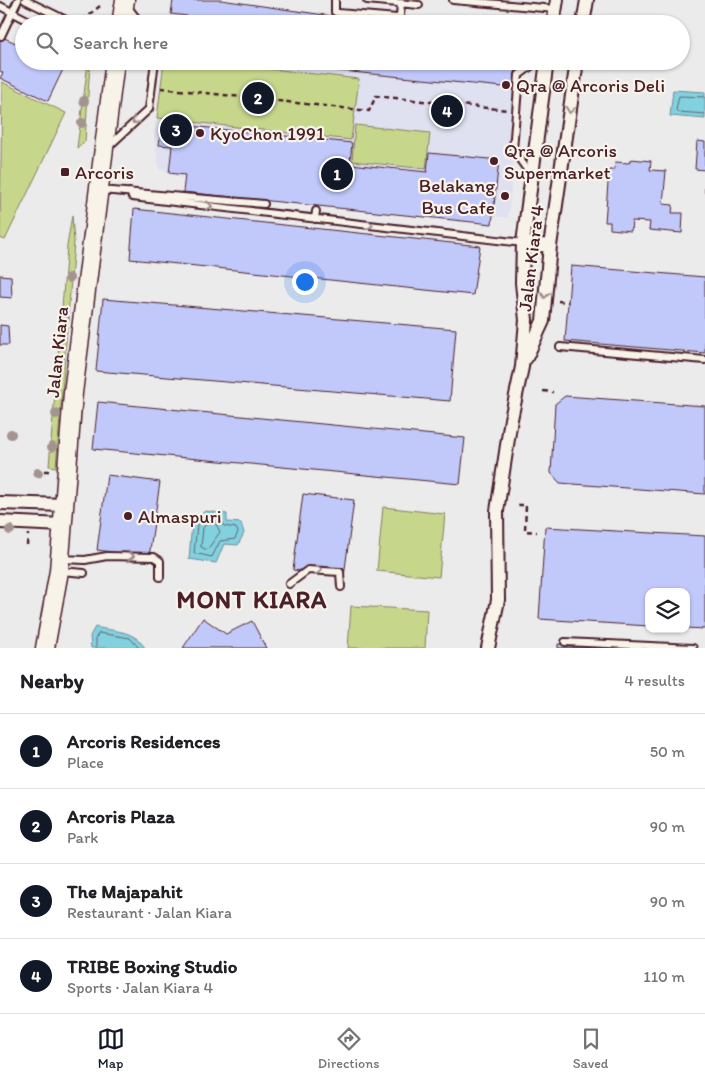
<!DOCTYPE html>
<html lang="en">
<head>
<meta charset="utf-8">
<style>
  body { margin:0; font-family:Itim,sans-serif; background:#f2f2f2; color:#202124 }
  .controls { position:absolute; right:15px; bottom:15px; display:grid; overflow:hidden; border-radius:10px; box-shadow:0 1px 4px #0004 }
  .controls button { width:45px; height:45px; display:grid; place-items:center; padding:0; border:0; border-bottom:1px solid #e0e0e0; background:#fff; color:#202124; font:25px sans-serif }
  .you { position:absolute; left:304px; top:281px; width:18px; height:18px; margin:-12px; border:4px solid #fff; border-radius:50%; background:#1a73e8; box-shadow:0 0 0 8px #1a73e833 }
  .badge { display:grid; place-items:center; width:32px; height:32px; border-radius:50%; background:#111827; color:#fff; font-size:16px; font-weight:700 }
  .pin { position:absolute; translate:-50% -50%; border:2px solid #fff; box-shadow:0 1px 5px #0006 }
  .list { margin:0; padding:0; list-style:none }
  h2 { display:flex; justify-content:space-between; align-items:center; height:65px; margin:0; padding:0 20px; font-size:21px }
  h2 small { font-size:16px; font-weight:400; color:#757577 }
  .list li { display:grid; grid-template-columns:32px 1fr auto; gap:15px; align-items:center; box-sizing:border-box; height:75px; padding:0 20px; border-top:1px solid #e0e0e0 }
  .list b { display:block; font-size:19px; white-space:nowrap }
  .list p { margin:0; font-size:16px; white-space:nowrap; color:#757577 }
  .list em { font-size:16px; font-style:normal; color:#757577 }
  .icon { flex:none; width:28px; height:28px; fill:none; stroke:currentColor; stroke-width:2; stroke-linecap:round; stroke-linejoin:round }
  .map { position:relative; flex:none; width:705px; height:648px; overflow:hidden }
  .search { position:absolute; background:#fff; box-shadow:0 1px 4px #0004; left:15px; right:15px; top:15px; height:55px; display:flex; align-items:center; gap:12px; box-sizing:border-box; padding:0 18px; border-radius:28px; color:#757577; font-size:19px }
  .sheet { height:365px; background:#fff }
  nav { display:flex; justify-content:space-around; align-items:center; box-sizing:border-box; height:70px; border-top:1px solid #e0e0e0; background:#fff; font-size:14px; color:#757577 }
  nav a { display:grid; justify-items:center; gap:2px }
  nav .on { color:#111827 }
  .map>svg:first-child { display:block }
  .built { fill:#dfe1f0 }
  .green { fill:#c6d78c; stroke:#887b5c }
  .water { fill:#82d1df; stroke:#6c8a97 }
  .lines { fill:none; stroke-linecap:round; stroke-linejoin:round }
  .shore { stroke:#606673; stroke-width:1 }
  .building { fill:#c1c9fb; stroke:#4a1f2b }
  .service-casing { stroke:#4a1f2b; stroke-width:10 }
  .minor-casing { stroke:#4a1f2b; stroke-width:16 }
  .secondary-casing { stroke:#4a1f2b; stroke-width:21 }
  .path { stroke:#4a1f2b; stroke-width:2.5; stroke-dasharray:5 4; stroke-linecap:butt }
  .service { stroke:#f7f3e8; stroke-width:6 }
  .minor { stroke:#f7f3e8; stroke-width:12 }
  .secondary { stroke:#f7f3e8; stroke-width:18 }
  .tree { fill:#a4948f }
  .oneway { stroke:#a0898a }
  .poi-dot { fill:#4a1f2b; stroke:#f7f3e8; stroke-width:2 }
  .labels { text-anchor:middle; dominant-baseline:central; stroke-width:4.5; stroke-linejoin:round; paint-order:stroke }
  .poi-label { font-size:19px; fill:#4a1f2b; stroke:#f7f3e8; text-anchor:start }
  .street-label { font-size:19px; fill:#4a1f2b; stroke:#f7f3e8 }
  .district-label { font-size:24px; font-weight:bold; letter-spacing:1px; fill:#4a1f2b; stroke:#f7f3e8 }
</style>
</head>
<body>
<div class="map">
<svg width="705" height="648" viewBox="0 0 705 648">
  <rect width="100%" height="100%" fill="#ecebec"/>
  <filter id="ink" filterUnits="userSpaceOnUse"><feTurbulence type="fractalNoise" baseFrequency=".02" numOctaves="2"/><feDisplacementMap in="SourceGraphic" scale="10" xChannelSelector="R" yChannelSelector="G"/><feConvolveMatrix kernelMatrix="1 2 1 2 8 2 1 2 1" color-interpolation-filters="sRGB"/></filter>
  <g filter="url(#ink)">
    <path class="built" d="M 164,61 L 509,61 L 509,69 L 521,94 L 508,218 L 193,183 L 159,169 L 154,138 Z"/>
    <path class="green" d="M 164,61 L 201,61 L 359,79 L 351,140 L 157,118 Z
      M 88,63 L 90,64 L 85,141 L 77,148 Z
      M 2,82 L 66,113 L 5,240 L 0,238 Z
      M 355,125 L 430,133 L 426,169 L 352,161 Z
      M 72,215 L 74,242 L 56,467 L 49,466 L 67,246 Z
      M 383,507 L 445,514 L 439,577 L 377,571 Z
      M 351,606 L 427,610 L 425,648 L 348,648 Z"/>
    <path class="water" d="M 673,90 L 705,92 L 705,119 L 670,116 Z
      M 205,511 L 227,514 L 227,522 L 241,523 L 244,533 L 238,545 L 224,544 L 216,563 L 189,559 L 192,522 Z
      M 95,627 C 115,632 133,629 145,648 L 91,648 L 90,636 Z"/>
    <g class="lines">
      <path class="shore" d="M 705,97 L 679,96 L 676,110 L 678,112 L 705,114
        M 206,517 L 220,519 L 224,526 L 236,528 L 238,532 L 235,539 L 220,541 L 212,557 L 194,553 L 197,525 Z
        M 208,523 L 216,524 L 220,532 L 207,550 L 201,547 L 203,528 Z
        M 96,648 L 96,637 L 99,633 L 130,638 L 139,648"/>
    </g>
    <path class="building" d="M 173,0 L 221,0 L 352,19 L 452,24 L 186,24 L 187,16 L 171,14 Z
      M 0,36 L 18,44 L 20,39 L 24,40 L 24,61 L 67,61 L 48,101 L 0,78 L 3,73 L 0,71 Z
      M 241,61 L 517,61 L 513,88 Z
      M 162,123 L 352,143 L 350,164 L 427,172 L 429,153 L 499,160 L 492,224 L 183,192 L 185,175 L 169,173 L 172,146 L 159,145 Z
      M 697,141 L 705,142 L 705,193 L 705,170 L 695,169 Z
      M 631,159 L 651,161 L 650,170 L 666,171 L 663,204 L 673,205 L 672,213 L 683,213 L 682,233 L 649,230 L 650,222 L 632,221 L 631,231 L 610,229 L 610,222 L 605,222 L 609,170 L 614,170 L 615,162 L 629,163 Z
      M 134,209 L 480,246 L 473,295 L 130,259 Z
      M 571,266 L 705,277 L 705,353 L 565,341 Z
      M 0,275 L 11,276 L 12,298 L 0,297 Z
      M 103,299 L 456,329 L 450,401 L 96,371 Z
      M 0,325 L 8,326 L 9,345 L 0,345 Z
      M 565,396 L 705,406 L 705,494 L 560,483 L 551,473 L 555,404 Z
      M 98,402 L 465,438 L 460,484 L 93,449 Z
      M 107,475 L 160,482 L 149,557 L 97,550 Z
      M 303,494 L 354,500 L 344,577 L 293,570 Z
      M 545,527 L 705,536 L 705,629 L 686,628 L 686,592 L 649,592 L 649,626 L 539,619 Z
      M 203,618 L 226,634 L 252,621 L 266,648 L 183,648 Z
      M 558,644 L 603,648 L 558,648 Z"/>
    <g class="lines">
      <defs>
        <path id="service" d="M 25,0 L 74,24
          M 335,0 L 335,12 L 338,13 L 397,18 L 400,16 L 401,3
          M 367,0 L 419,5
          M 453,0 L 555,9
          M 0,6 L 35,24
          M 127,6 L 141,24
          M 583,21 L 612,24
          M 1,36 L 18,0
          M 108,147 L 149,109 L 155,61
          M 531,175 L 513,150 L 519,75 L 538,61
          M 101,190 L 264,204
          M 130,192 L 132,197 L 523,243
          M 315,219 L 316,211
          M 560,347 L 705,360
          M 62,559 L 85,560 L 107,556 L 154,557 L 160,561 L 160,577
          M 61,571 L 84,573
          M 289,584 L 308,570 L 340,572 L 341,587
          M 565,642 L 693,648"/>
        <path id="minor" d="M 553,24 L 557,0
          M 583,24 L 587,0
          M 523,243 L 550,246
          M 526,358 L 543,321 L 550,246 L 577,61
          M 0,503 L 65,505
          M 0,522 L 63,525
          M 488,648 L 498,600 L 497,511 L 511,419 L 522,367 L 526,320 L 522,283 L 523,243 L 547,61"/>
        <path id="secondary" d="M 121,24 L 125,0
          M 45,648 L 59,571 L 73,393 L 115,61"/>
      </defs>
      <use href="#service" class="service-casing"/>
      <use href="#minor" class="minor-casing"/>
      <use href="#secondary" class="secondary-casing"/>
      <path class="path" d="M 82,20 L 100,6
        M 161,88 L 369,111 L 376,96 L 507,110
        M 558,301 L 568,302
        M 543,391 L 553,392
        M 44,471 L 52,471
        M 518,505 L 526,505 L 525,531 L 537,532
        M 27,545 L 28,534"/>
      <use href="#service" class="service"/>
      <use href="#minor" class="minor"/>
      <use href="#secondary" class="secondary"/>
    </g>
    <g class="tree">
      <circle cx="84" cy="101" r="5"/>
      <circle cx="82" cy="123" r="5"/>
      <circle cx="69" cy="278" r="5"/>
      <circle cx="65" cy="318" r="5"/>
      <circle cx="60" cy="358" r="5"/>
      <circle cx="56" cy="414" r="5"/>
      <circle cx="11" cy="434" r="5"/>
      <circle cx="52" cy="447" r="5"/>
      <circle cx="38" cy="473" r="5"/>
      <circle cx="10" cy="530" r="5"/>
    </g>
    <defs><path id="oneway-chevron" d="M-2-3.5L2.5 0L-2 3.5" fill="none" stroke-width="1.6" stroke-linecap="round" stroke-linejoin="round" transform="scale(1.25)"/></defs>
    <g class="oneway">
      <use href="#oneway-chevron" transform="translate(570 110) rotate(98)"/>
      <use href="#oneway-chevron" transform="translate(135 121) rotate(138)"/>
      <use href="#oneway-chevron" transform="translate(209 206) rotate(7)"/>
      <use href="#oneway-chevron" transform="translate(370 225) rotate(7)"/>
      <use href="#oneway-chevron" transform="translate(545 295) rotate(96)"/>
      <use href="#oneway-chevron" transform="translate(131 556) rotate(2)"/>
      <use href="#oneway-chevron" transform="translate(319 570) rotate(3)"/>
    </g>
  </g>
  <g class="poi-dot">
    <circle cx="506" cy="85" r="5"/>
    <circle cx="200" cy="133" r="5"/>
    <circle cx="494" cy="161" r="5"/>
    <rect x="60" y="167" width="10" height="10" rx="2.5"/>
    <circle cx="505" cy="196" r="5"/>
    <circle cx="128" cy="516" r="5"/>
  </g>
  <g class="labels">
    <g class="poi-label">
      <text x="516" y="85">Qra @ Arcoris Deli</text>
      <text x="210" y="133">KyoChon 1991</text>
      <text x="504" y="150">Qra @ Arcoris<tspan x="504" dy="22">Supermarket</tspan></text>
      <text x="75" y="172">Arcoris</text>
      <text x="495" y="185" text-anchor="end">Belakang<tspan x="495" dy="22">Bus Cafe</tspan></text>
      <text x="138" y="516">Almaspuri</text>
    </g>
    <g class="street-label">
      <text transform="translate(531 258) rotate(-83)">Jalan Kiara 4</text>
      <text transform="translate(57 352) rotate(-84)">Jalan Kiara</text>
    </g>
    <g class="district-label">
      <text x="252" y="599">MONT KIARA</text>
    </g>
  </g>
</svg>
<div class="controls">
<button><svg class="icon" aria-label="layers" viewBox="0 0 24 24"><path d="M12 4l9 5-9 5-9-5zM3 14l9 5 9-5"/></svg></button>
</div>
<div class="you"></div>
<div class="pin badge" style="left:337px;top:174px">1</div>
<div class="pin badge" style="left:258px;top:98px">2</div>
<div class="pin badge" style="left:176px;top:130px">3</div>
<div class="pin badge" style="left:447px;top:111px">4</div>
<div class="search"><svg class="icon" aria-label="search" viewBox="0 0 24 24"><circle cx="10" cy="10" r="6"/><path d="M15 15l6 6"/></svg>Search here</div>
</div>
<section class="sheet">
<h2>Nearby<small>4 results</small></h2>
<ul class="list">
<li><span class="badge">1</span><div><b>Arcoris Residences</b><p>Place</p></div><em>50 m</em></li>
<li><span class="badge">2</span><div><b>Arcoris Plaza</b><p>Park</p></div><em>90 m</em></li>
<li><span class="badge">3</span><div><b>The Majapahit</b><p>Restaurant · Jalan Kiara</p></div><em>90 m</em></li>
<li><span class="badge">4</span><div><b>TRIBE Boxing Studio</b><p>Sports · Jalan Kiara 4</p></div><em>110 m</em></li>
</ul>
</section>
<nav>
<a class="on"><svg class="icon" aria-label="map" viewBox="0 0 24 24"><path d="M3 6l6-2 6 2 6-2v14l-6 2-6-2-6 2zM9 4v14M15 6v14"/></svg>Map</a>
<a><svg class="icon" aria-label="directions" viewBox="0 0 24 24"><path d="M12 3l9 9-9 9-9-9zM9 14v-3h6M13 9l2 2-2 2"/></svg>Directions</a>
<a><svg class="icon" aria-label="saved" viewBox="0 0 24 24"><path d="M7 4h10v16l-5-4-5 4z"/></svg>Saved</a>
</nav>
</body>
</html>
